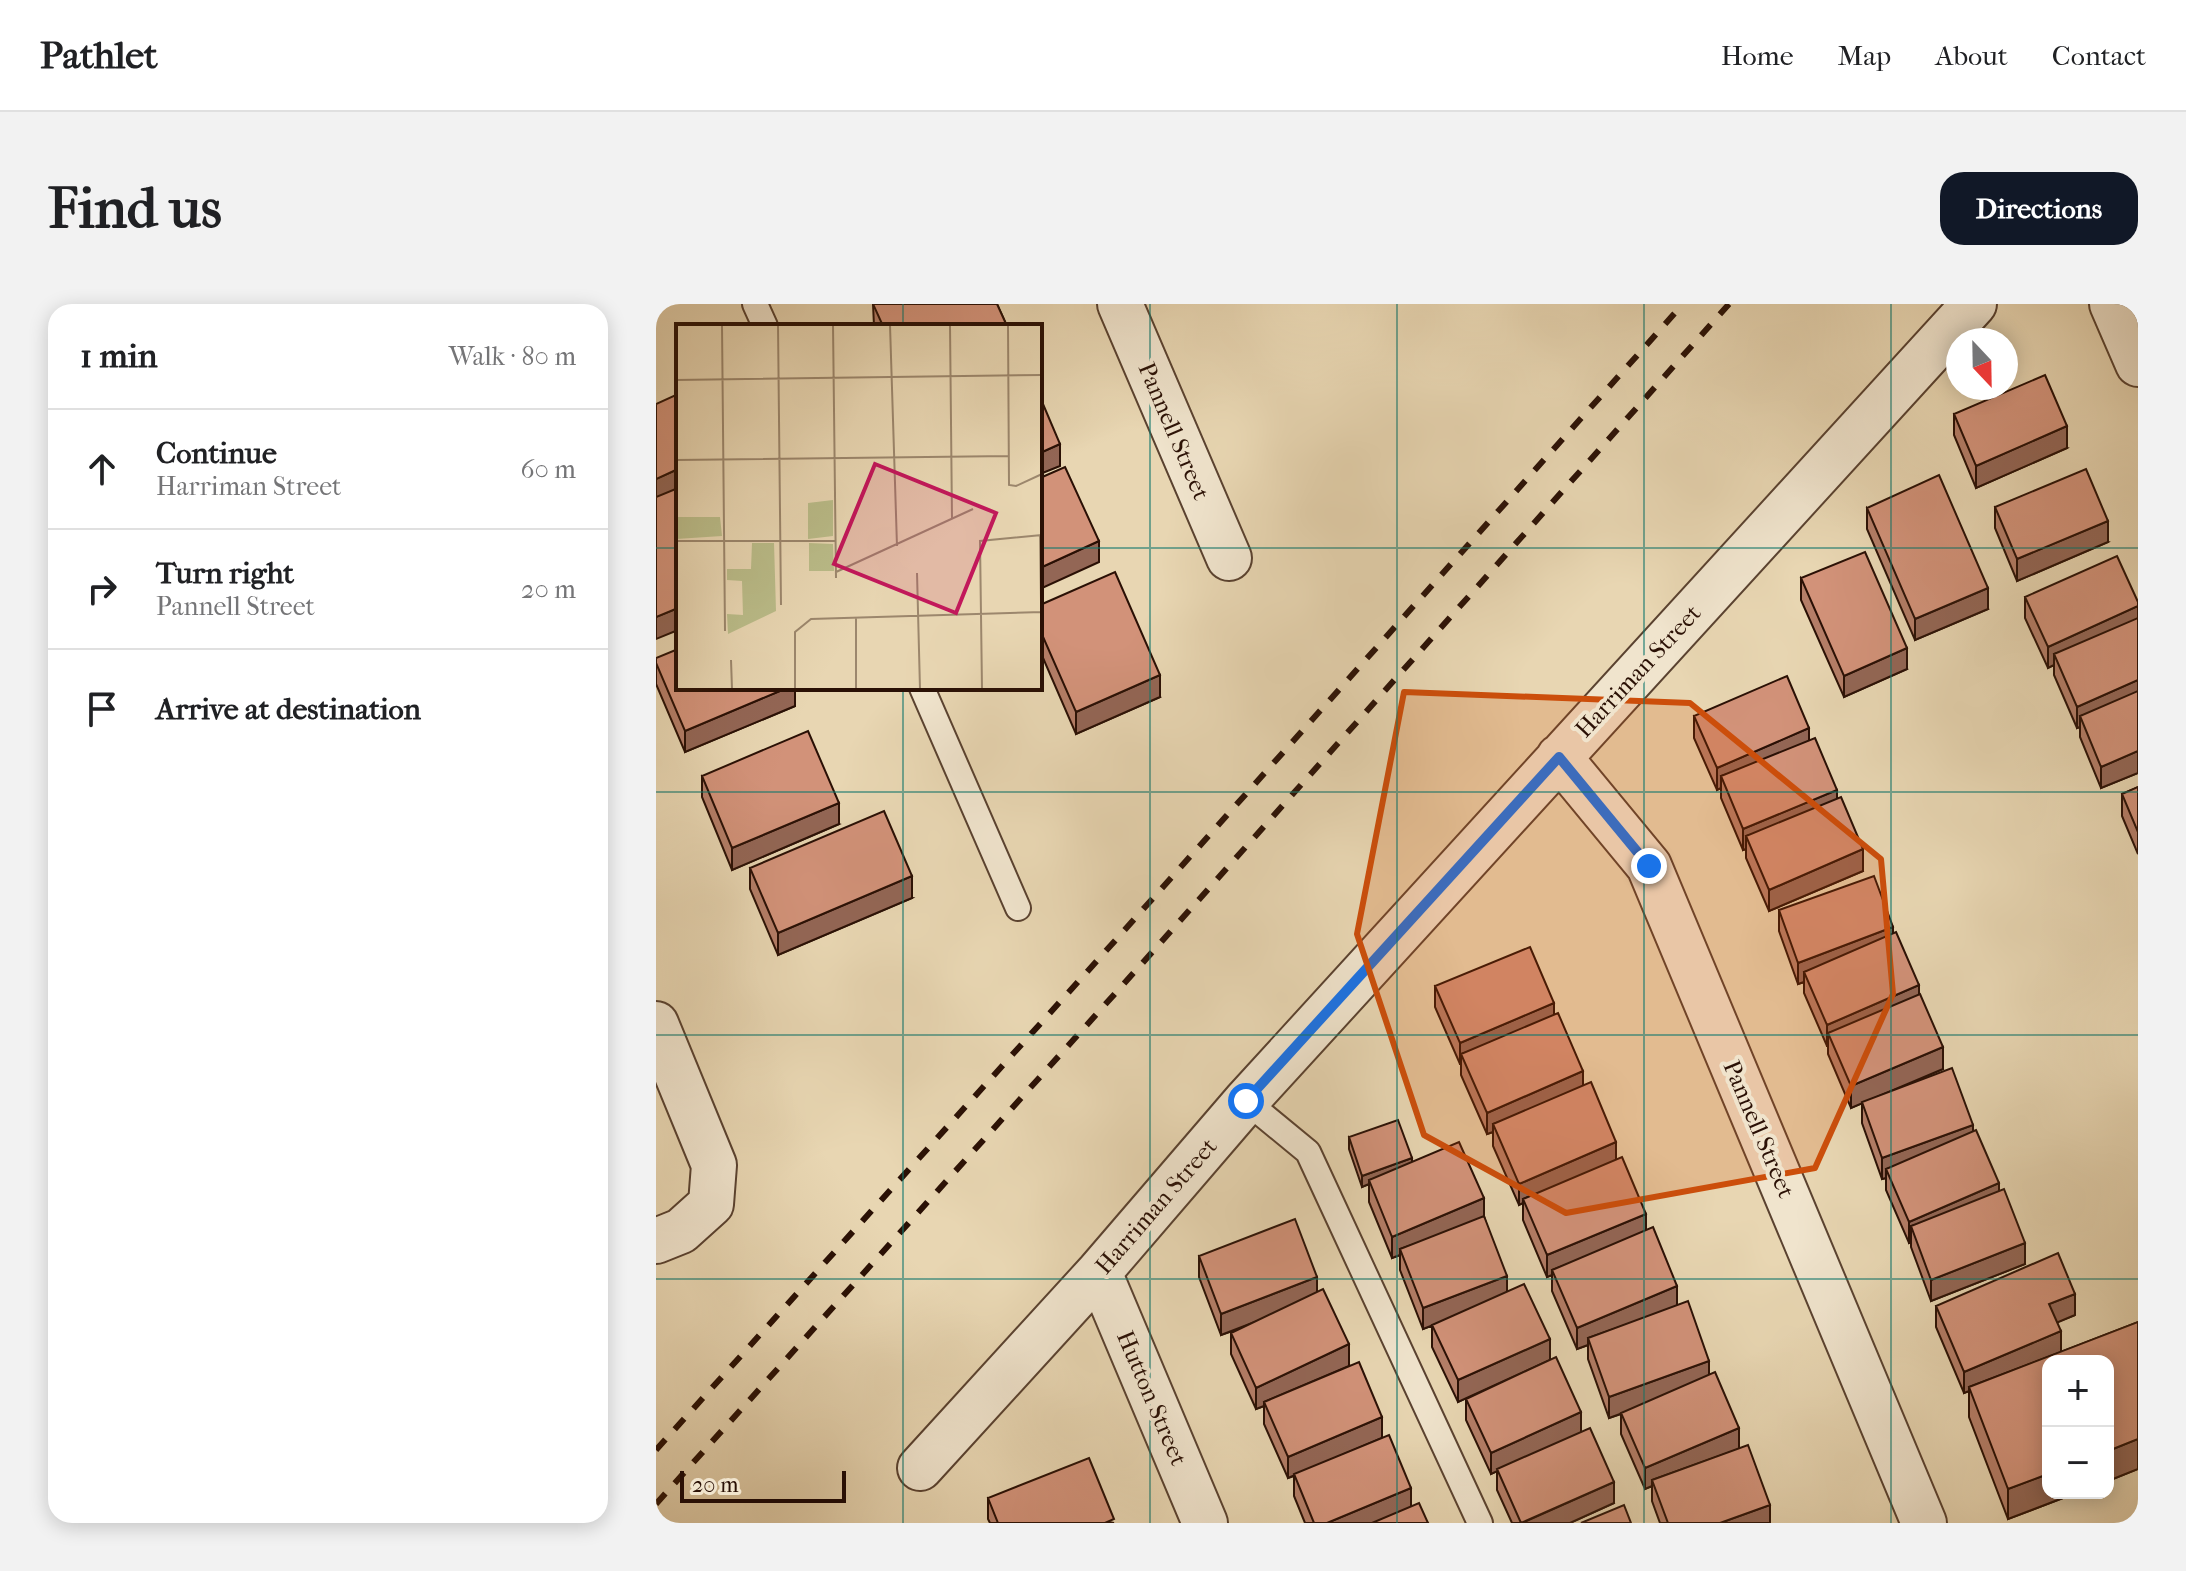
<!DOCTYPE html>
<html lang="en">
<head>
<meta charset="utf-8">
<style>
  body { margin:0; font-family:"IM FELL French Canon",serif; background:#f2f2f2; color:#202124 }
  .controls { position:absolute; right:24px; bottom:24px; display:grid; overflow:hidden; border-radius:16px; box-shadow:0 4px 20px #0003 }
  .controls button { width:72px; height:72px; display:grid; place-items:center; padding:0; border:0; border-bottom:2px solid #e0e0e0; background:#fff; color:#202124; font:40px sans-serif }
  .compass { position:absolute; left:1290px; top:24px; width:72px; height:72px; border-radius:50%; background:#fff; box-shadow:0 4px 20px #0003; rotate:158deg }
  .scale { position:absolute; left:24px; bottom:20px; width:166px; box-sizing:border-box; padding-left:8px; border:4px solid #2a1005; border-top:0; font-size:22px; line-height:28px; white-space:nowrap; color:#2a1005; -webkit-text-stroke:6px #f0e4cd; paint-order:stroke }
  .stop { position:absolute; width:24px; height:24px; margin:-18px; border:6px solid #1a73e8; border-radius:50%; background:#fff }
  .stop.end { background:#1a73e8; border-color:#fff; box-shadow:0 2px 8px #0008 }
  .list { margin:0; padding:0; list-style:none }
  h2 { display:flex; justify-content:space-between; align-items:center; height:104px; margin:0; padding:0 32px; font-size:34px }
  h2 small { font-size:26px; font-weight:400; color:#757577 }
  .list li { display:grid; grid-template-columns:52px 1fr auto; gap:24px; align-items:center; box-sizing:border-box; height:120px; padding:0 32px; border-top:2px solid #e0e0e0 }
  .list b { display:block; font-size:30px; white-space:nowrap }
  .list p { margin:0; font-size:26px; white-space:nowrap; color:#757577 }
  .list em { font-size:26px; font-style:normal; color:#757577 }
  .icon { flex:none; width:44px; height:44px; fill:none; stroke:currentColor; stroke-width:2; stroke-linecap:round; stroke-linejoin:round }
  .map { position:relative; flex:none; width:1482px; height:1219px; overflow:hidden; border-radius:24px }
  header { display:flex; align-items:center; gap:48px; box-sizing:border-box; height:112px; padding:0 40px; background:#fff; border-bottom:2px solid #e0e0e0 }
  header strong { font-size:38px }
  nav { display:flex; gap:44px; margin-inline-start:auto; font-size:28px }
  .intro { display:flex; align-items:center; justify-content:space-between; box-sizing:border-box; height:192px; padding:0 48px }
  h1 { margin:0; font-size:56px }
  .button { padding:20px 36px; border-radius:24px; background:#111827; color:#fff; font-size:28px; font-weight:700 }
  main { display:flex; gap:48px; padding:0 48px }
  aside { flex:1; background:#fff; border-radius:24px; box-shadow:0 4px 20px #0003 }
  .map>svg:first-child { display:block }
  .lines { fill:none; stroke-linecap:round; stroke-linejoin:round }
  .service-casing { stroke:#5a4230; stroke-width:28 }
  .minor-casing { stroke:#5a4230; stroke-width:48 }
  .service { stroke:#f0e4cd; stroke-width:24 }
  .minor { stroke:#f0e4cd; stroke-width:44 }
  .rail { stroke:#2a1005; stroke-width:6; stroke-dasharray:14 14; stroke-linecap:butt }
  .wall { fill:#b57e68; stroke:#2a1005; stroke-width:2 }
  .shaded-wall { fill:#936655; stroke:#2a1005; stroke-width:2 }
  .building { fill:#d29279; stroke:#2a1005; stroke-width:2 }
  .route { stroke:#1a73e8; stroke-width:10 }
  .marked { fill:#cc4e0b; fill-opacity:0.2; stroke:#cc4e0b; stroke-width:6; stroke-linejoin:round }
  .grid { fill:none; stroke:#0f766e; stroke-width:2; stroke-opacity:0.55 }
  .labels { text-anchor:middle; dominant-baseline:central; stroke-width:8; stroke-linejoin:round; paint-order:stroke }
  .street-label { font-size:24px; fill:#2a1005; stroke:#f0e4cd }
  .inset-road { fill:none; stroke:#9c876d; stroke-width:2 }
  .view { fill:#c2185b; fill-opacity:0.15; stroke:#c2185b; stroke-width:4 }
  .inset-edge { fill:none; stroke:#2a1005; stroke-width:4 }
</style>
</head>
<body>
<header>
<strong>Pathlet</strong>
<nav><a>Home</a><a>Map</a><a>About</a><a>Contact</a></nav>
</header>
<div class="intro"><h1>Find us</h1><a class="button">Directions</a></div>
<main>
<aside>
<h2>1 min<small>Walk · 80 m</small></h2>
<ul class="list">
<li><svg class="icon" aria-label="ahead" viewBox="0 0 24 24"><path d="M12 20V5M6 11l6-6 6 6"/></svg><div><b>Continue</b><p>Harriman Street</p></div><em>60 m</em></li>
<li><svg class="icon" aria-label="right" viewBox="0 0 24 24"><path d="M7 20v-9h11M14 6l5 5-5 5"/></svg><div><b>Turn right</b><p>Pannell Street</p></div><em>20 m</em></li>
<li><svg class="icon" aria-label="arrive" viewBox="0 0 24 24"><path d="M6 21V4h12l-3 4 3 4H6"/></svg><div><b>Arrive at destination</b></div></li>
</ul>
</aside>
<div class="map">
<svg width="1482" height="1219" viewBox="0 0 1482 1219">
  <rect width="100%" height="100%" fill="#e8d6b2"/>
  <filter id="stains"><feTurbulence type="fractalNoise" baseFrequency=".0025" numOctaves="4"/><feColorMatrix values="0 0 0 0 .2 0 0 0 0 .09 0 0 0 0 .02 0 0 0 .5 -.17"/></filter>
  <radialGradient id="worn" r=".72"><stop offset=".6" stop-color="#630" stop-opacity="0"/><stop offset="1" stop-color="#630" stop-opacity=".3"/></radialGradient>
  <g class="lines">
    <defs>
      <path id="service" d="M 99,0 L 109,22
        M 266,384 L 362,604
        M 590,797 L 652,848 L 824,1219"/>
      <path id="minor" d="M 464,0 L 573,254
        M 1456,0 L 1482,60
        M 903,453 L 993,562 L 1268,1219
        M 0,720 L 58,861 L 55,900 L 25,927 L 0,937
        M 443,968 L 549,1219
        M 264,1164 L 443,968 L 590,797 L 1318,0"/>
    </defs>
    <use href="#service" class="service-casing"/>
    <use href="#minor" class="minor-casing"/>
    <use href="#service" class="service"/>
    <use href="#minor" class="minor"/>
    <path class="rail" d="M 0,1146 L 457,639 L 1027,0
      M 0,1200 L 482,664 L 1073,0"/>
  </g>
  <path class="wall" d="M 217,0 L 341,0 L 351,22 L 218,22 Z
    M 1298,110 L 1411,144 L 1320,184 L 1298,131 Z
    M 1339,203 L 1452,238 L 1361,277 L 1339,224 Z
    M 1211,204 L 1332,305 L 1259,336 L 1211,225 Z
    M 1145,274 L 1251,365 L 1188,393 L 1145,296 Z
    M 1369,293 L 1482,298 L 1482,469 L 1445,484 L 1424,433 L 1424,423 L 1421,424 L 1398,371 L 1398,361 L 1392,364 L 1369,314 Z
    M 384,301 L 504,393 L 420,430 L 384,347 Z
    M 0,354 L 139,384 L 139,402 L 29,448 L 0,380 Z
    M 1038,412 L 1153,436 L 1181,495 L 1207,567 L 1113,607 L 1090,554 L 1090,545 L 1087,546 L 1065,494 L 1065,484 L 1061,486 L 1038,434 Z
    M 46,472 L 183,520 L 76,566 L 46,493 Z
    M 1482,483 L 1482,550 L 1466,512 L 1466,490 Z
    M 94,564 L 256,594 L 122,651 L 94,585 Z
    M 1123,606 L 1237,629 L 1263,691 L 1287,765 L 1230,789 L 1317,828 L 1343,887 L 1369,960 L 1275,997 L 1255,943 L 1255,938 L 1253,939 L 1230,886 L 1230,874 L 1226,875 L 1206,819 L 1206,799 L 1195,804 L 1172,750 L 1172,742 L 1171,742 L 1148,689 L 1148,678 L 1142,680 L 1123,627 Z
    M 779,682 L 898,711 L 927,781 L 960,855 L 1021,1001 L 1053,1071 L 1114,1219 L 1004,1219 L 996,1197 L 996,1182 L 989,1185 L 965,1130 L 965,1110 L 953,1114 L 932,1055 L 932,1041 L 921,1045 L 896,987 L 896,971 L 891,973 L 867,916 L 867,899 L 863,901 L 837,842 L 837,828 L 831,830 L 805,771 L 805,760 L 804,760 L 779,703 Z
    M 693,833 L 756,858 L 828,912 L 851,988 L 894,1056 L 925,1128 L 958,1199 L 914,1219 L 856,1219 L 841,1186 L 841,1167 L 835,1170 L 810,1116 L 810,1095 L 876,1064 L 802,1098 L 776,1043 L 776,1021 L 780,1020 L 767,1025 L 744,966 L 744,951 L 736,954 L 713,898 L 713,880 L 706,883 L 693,845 Z
    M 543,952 L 661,987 L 755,1202 L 772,1219 L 649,1219 L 638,1192 L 638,1172 L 632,1174 L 608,1120 L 608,1102 L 600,1105 L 575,1050 L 575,1029 L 588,1023 L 565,1031 L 543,973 Z
    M 1280,1002 L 1419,1011 L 1401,1018 L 1405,1048 L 1482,1018 L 1482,1165 L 1452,1177 L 1452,1057 L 1392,1189 L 1420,1189 L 1352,1215 L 1313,1113 L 1313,1087 L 1308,1089 L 1280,1023 Z
    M 332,1194 L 458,1219 L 334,1219 L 332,1215 Z"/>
  <path class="shaded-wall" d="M 1411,122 L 1411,144 L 1320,184 L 1320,162 Z
    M 404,140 L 404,162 L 384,170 L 384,149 Z
    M 22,165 L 22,187 L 0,196 L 0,175 Z
    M 1452,217 L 1452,238 L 1361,277 L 1361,255 Z
    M 443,237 L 443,258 L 384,285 L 384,264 Z
    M 1332,284 L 1332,305 L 1259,336 L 1259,315 Z
    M 1482,302 L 1482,323 L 1398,350 L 1398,361 L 1392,364 L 1392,343 Z
    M 22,304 L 22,326 L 0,335 L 0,313 Z
    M 1251,344 L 1251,365 L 1188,393 L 1188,372 Z
    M 504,371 L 504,393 L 420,430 L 420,408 Z
    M 1482,376 L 1482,398 L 1424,412 L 1424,423 L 1421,424 L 1421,403 Z
    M 131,384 L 139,384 L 139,402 L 29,448 L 29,427 Z
    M 1153,424 L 1153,445 L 1065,472 L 1065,484 L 1061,486 L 1061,464 Z
    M 1482,447 L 1482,469 L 1445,484 L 1445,463 Z
    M 1181,486 L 1181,507 L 1090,532 L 1090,545 L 1087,546 L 1087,525 Z
    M 183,499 L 183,520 L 76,566 L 76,544 Z
    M 1207,545 L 1207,567 L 1113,607 L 1113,586 Z
    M 256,572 L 256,594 L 122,651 L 122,629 Z
    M 1237,623 L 1237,644 L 1148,668 L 1148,678 L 1142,680 L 1142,659 Z
    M 1263,681 L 1263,702 L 1172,729 L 1172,742 L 1171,742 L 1171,721 Z
    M 898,699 L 898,720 L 805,750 L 805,760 L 804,760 L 804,739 Z
    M 1287,743 L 1287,765 L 1195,804 L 1195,782 Z
    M 927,767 L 927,789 L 837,820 L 837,828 L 831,830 L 831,809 Z
    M 1317,821 L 1317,842 L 1230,865 L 1230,874 L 1226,875 L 1226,854 Z
    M 960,838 L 960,859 L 867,895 L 867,899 L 863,901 L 863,880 Z
    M 756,854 L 756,866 L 713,876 L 713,880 L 706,883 L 706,872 Z
    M 1343,879 L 1343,901 L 1255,922 L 1255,938 L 1253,939 L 1253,918 Z
    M 828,894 L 828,916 L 744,945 L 744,951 L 736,954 L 736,933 Z
    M 990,910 L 990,931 L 896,966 L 896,971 L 891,973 L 891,951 Z
    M 1369,939 L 1369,960 L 1275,997 L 1275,976 Z
    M 851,972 L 851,993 L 767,1025 L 767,1004 Z
    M 661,973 L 661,994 L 565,1031 L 565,1010 Z
    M 1021,982 L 1021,1003 L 932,1034 L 932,1041 L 921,1045 L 921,1024 Z
    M 1419,990 L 1419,1011 L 1393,1022 L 1393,1000 Z
    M 1405,1027 L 1405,1048 L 1313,1083 L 1313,1087 L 1308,1089 L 1308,1068 Z
    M 894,1035 L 894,1056 L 802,1098 L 802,1076 Z
    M 693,1040 L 693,1062 L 608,1098 L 608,1102 L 600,1105 L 600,1084 Z
    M 1053,1057 L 1053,1078 L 953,1114 L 953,1093 Z
    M 925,1108 L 925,1129 L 835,1170 L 835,1149 Z
    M 726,1113 L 726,1134 L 632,1174 L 632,1153 Z
    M 1083,1124 L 1083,1145 L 996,1176 L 996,1182 L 989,1185 L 989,1164 Z
    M 1482,1135 L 1482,1165 L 1452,1177 L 1452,1147 Z
    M 1392,1170 L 1392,1189 L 1420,1189 L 1352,1215 L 1352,1185 Z
    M 958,1178 L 958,1199 L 914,1219 L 866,1219 Z
    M 755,1184 L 755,1205 L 722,1219 L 671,1219 Z
    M 1114,1201 L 1114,1219 L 1064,1219 Z"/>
  <path class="building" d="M 217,0 L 341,0 L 351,22 L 227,22 Z
    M 1389,71 L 1411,122 L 1320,162 L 1298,110 Z
    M 22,90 L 22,165 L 0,175 L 0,100 Z
    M 384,93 L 404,140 L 384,149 Z
    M 409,163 L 443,237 L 384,264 L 384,174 Z
    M 1430,165 L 1452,217 L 1361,255 L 1339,203 Z
    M 1283,171 L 1332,284 L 1259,315 L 1211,204 Z
    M 22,184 L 22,304 L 0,313 L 0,193 Z
    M 1209,248 L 1251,344 L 1188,372 L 1145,274 Z
    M 1461,252 L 1482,298 L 1482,302 L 1392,343 L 1369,293 Z
    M 459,268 L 504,371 L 420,408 L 384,326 L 384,301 Z
    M 1482,314 L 1482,376 L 1421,403 L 1398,350 Z
    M 22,345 L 22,384 L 131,384 L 29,427 L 0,359 L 0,354 Z
    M 1131,372 L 1153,424 L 1061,464 L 1038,412 Z
    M 1482,387 L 1482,447 L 1445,463 L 1424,412 Z
    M 152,427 L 183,499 L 76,544 L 46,472 Z
    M 1159,434 L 1181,486 L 1087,525 L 1065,472 Z
    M 1482,483 L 1482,528 L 1466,490 Z
    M 1185,493 L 1207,545 L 1113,586 L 1090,532 Z
    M 228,507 L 256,572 L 122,629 L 94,564 Z
    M 1218,572 L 1237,623 L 1142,659 L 1123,606 Z
    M 1240,628 L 1263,681 L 1171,721 L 1148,668 Z
    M 874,643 L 898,699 L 804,739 L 779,682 Z
    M 1264,690 L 1287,743 L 1195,782 L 1172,729 Z
    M 902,709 L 927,767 L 831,809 L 805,750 Z
    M 1296,764 L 1317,821 L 1226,854 L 1206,798 Z
    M 935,778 L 960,838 L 863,880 L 837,820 Z
    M 742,816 L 756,854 L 706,872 L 693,833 Z
    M 1320,826 L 1343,879 L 1253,918 L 1230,865 Z
    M 803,838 L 828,894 L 736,933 L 713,876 Z
    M 966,853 L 990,910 L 891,951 L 867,895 Z
    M 1348,885 L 1369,939 L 1275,976 L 1255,922 Z
    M 828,912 L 851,972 L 767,1004 L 744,945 Z
    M 639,915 L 661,973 L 565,1010 L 543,952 Z
    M 997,923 L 1021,982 L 921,1024 L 896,966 Z
    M 1402,949 L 1419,990 L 1393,1000 L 1405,1027 L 1308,1068 L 1280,1002 Z
    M 868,980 L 894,1035 L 802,1076 L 776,1021 Z
    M 667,985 L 693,1040 L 600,1084 L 575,1029 Z
    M 1032,997 L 1053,1057 L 953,1093 L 932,1034 Z
    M 1482,1018 L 1482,1135 L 1452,1147 L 1452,1057 L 1392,1057 L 1392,1170 L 1352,1185 L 1313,1083 Z
    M 900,1053 L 925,1108 L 835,1149 L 810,1095 Z
    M 703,1058 L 726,1113 L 632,1153 L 608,1098 Z
    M 1059,1068 L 1083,1124 L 989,1164 L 965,1109 Z
    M 934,1124 L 958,1178 L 865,1219 L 841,1165 Z
    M 733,1131 L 755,1184 L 671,1219 L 658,1219 L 638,1170 Z
    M 1092,1141 L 1114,1201 L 1064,1219 L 1012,1219 L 996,1176 Z
    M 433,1154 L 458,1215 L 449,1219 L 342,1219 L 332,1194 Z
    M 763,1199 L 772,1219 L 716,1219 Z
    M 968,1201 L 975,1219 L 925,1219 Z"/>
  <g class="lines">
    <path class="route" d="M 590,797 L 903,453 L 993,562"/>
  </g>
  <path class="marked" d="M 748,388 L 1034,399 L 1225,555 L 1237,690 L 1159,864 L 910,909 L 768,831 L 701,630 Z"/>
  <path class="grid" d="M 247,0 L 247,22M 494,0 L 494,1219M 741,0 L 741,1219M 988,0 L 988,1219M 1235,0 L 1235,1219M 0,244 L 22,244M 384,244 L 1482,244M 247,384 L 247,1219M 0,488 L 1482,488M 0,731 L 1482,731M 0,975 L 1482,975"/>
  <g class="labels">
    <g class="street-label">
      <text transform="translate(518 127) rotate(67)">Pannell Street</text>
      <text transform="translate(982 367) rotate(-47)">Harriman Street</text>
      <text transform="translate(1103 825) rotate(67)">Pannell Street</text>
      <text transform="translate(500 902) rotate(-49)">Harriman Street</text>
      <text transform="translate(496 1094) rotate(67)">Hutton Street</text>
    </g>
  </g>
  <g transform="translate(20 20)">
    <rect width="366" height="366" fill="#e8d6b2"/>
    <path d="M 157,176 L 157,212 L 132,215 L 132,179 ZM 0,193 L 44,193 L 46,212 L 0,215 ZM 76,219 L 98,219 L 100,287 L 52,310 L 51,290 L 67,291 L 66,257 L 51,256 L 51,245 L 75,245 ZM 133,219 L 157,220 L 158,247 L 133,247 Z" fill="#babc89"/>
    <path class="inset-road" d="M 46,1 L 49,307M 102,1 L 105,281M 157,1 L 160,254M 214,1 L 221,222M 274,1 L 276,195M 332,1 L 333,161 L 340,162 L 366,150M 0,56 L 366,51M 0,136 L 333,132M 364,211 L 366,343M 0,217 L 160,217M 160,248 L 297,185M 241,249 L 244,365M 55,336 L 56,365M 119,365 L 119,308 L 135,295 L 366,288M 180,365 L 180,293M 306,365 L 304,217 L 366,211"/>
    <path class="view" d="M 199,140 L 320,189 L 280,289 L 158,240 Z"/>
    <rect width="366" height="366" class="inset-edge"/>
  </g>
  <rect width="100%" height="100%" filter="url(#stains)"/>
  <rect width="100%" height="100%" fill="url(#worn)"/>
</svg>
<div class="controls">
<button>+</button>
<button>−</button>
</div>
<svg class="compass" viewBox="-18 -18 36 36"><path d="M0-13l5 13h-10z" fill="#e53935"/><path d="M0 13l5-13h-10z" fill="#757577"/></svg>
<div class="scale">20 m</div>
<div class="stop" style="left:590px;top:797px"></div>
<div class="stop end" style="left:993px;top:562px"></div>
</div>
</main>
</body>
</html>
